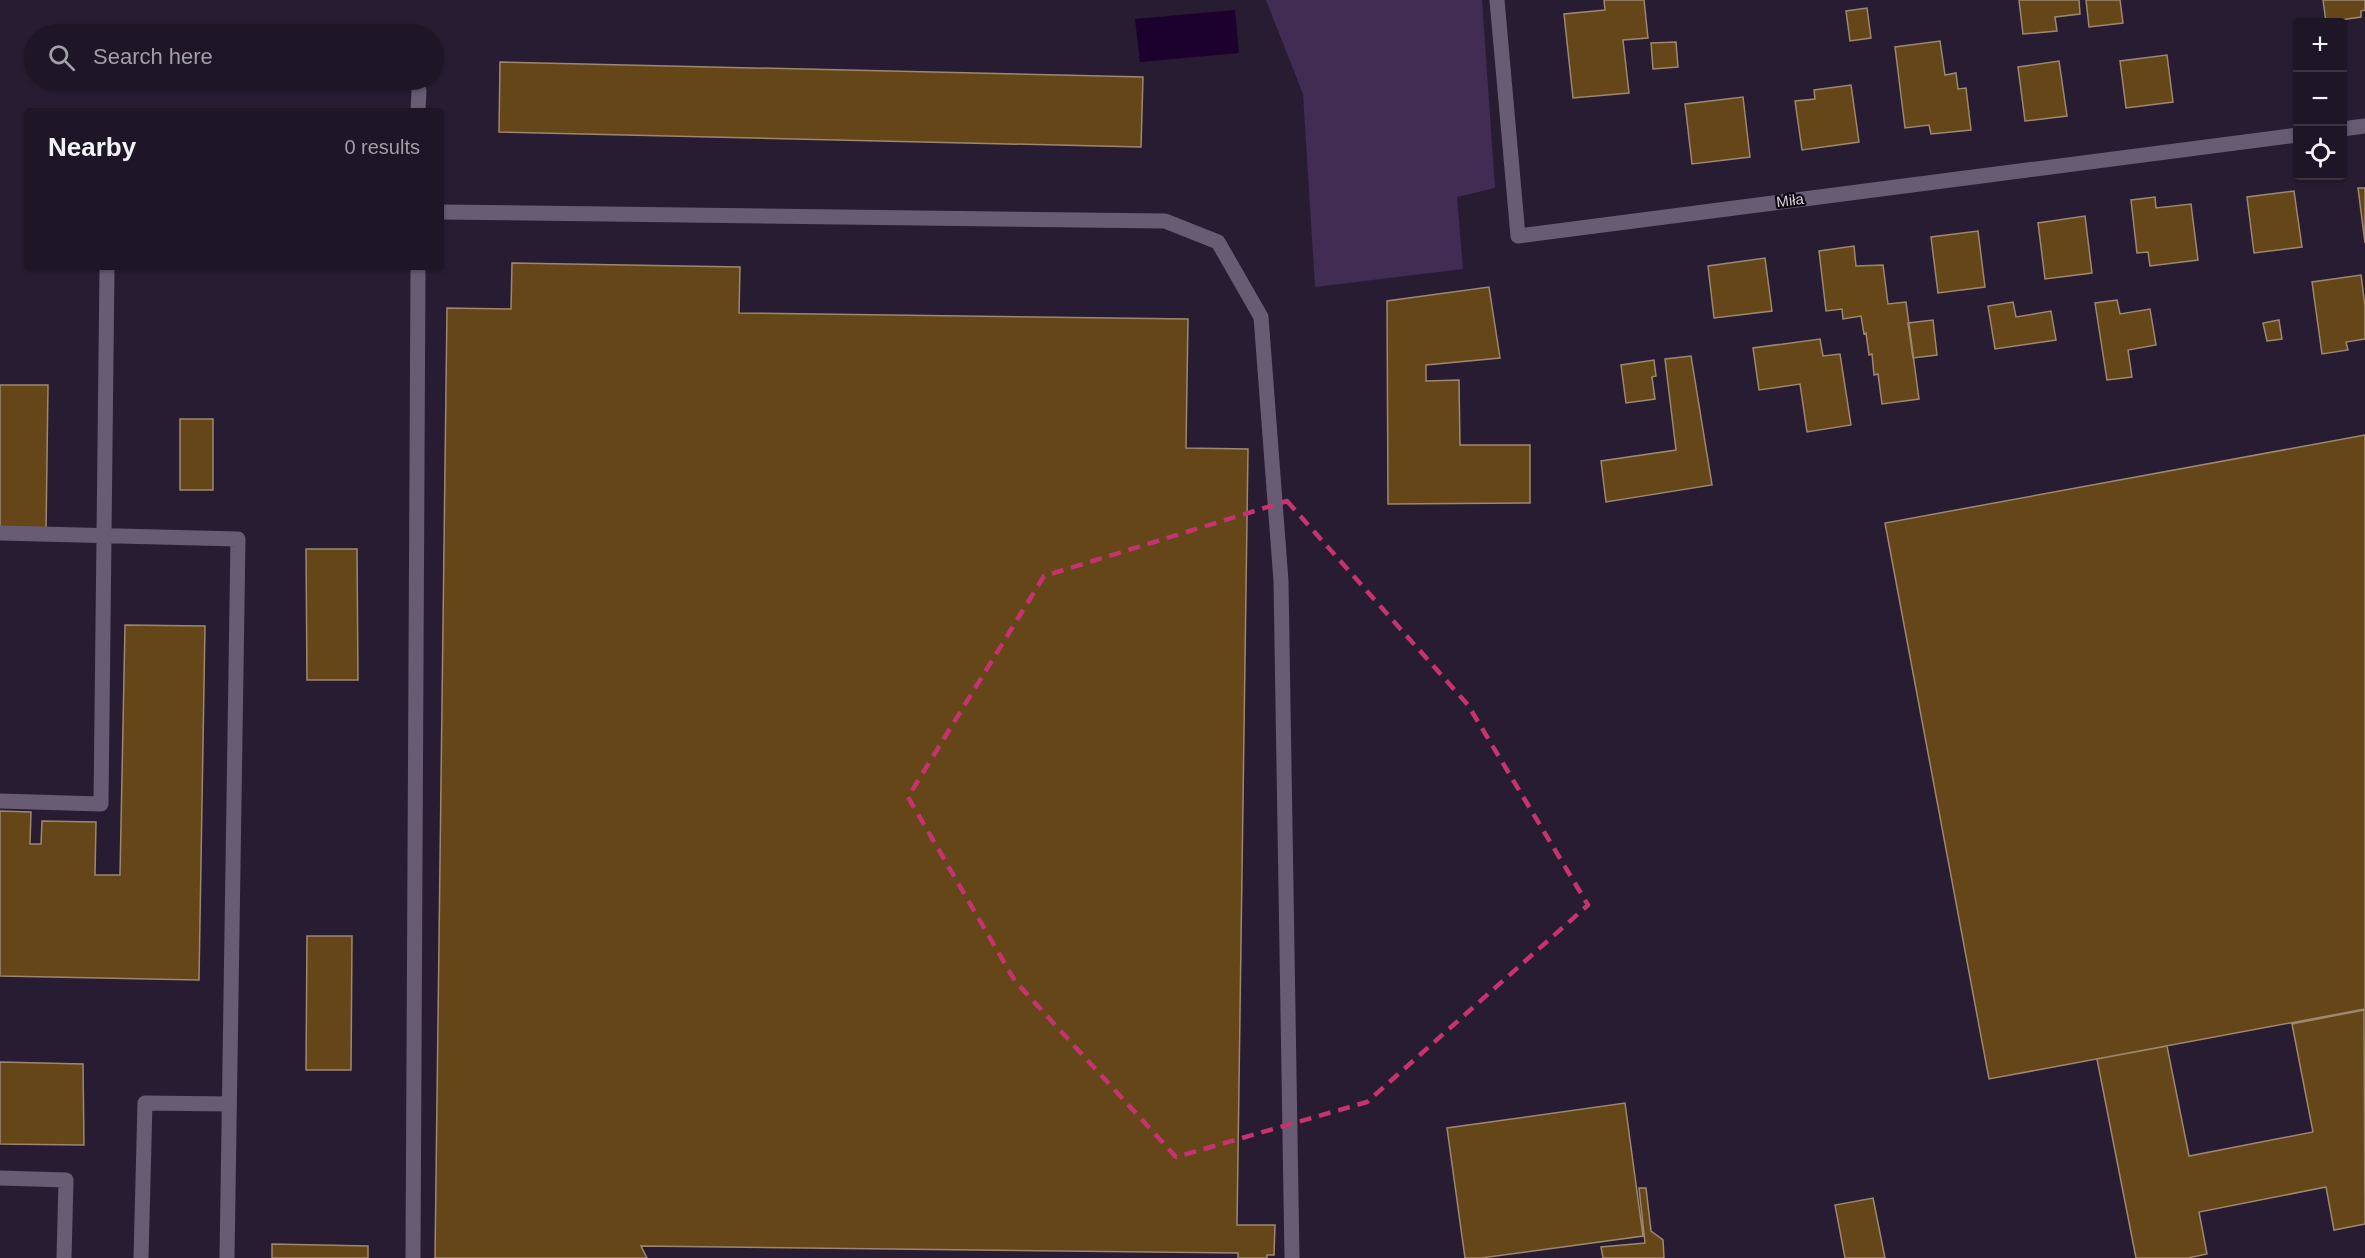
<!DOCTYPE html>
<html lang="en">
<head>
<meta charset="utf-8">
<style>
  body { margin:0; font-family:Helvetica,sans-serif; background:#261e2e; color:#f1f3f6 }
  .controls { position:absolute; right:18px; top:18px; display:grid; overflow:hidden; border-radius:6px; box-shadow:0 2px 4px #0004 }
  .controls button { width:54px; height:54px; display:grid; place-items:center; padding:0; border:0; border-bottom:2px solid #3c3443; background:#1e1526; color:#f1f3f6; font:30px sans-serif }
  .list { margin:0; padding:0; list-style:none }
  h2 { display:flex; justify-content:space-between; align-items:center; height:78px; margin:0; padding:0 24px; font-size:26px }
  h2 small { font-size:20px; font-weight:400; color:#a19fa7 }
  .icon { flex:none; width:33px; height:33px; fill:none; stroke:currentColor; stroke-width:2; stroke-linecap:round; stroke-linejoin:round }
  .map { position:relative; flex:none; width:2365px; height:1258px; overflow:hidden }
  .search { position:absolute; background:#1e1526; box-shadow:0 2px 4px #0004; left:24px; top:24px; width:420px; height:66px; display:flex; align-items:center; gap:15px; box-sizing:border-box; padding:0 21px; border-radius:33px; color:#a19fa7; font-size:22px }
  .panel { position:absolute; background:#1e1526; box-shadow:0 2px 4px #0004; left:24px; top:108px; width:420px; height:162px; border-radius:6px }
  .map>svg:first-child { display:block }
  .green { fill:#412c54 }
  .water { fill:#1c002e }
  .building { fill:#644619; stroke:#9d886f; stroke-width:1.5 }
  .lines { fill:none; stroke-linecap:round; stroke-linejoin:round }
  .minor { stroke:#685c75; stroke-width:15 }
  .marked { fill:none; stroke:#c5346f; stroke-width:4.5; stroke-dasharray:12 8; stroke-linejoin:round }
  .labels { text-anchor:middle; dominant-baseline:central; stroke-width:4.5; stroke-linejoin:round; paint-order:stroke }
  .street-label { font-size:15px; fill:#d7d0df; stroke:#0e0913 }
</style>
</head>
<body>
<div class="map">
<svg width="2365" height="1258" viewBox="0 0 2365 1258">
  <rect width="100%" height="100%" fill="#281c32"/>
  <path class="green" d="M 1266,0 L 1482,0 L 1495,188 L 1457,197 L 1463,269 L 1315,287 L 1303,94 Z"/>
  <path class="water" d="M 1235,10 L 1239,53 L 1140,62 L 1135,19 Z"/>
  <path class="building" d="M 1604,0 L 1644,0 L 1648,38 L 1623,40 L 1629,93 L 1573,98 L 1564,14 L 1605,10 Z
    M 2019,0 L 2079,0 L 2080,14 L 2055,17 L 2057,31 L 2023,34 Z
    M 2086,0 L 2120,0 L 2123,23 L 2089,27 Z
    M 2323,0 L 2365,0 L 2365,10 L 2361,11 L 2361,17 L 2326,22 Z
    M 1867,8 L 1871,38 L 1850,41 L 1846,11 Z
    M 1940,41 L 1945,75 L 1956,73 L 1958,89 L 1966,88 L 1971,130 L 1931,134 L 1929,125 L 1905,128 L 1895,47 Z
    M 1676,42 L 1678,67 L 1653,69 L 1651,43 Z
    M 2167,55 L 2173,102 L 2126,108 L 2120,61 Z
    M 2059,61 L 2067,116 L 2025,121 L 2018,67 Z
    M 500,62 L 1143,77 L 1141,147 L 499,132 Z
    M 1851,85 L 1859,142 L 1802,150 L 1795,101 L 1815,99 L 1814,90 Z
    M 1743,97 L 1750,157 L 1692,164 L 1685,104 Z
    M 2358,188 L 2365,188 L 2365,243 Z
    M 2294,191 L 2302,247 L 2254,253 L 2247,197 Z
    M 2155,197 L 2156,208 L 2191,204 L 2198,260 L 2150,266 L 2148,252 L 2137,253 L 2131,200 Z
    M 2085,216 L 2092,273 L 2045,279 L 2038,223 Z
    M 1978,231 L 1985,287 L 1938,293 L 1931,237 Z
    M 1854,246 L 1856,266 L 1883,265 L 1888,304 L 1906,302 L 1919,399 L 1882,404 L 1878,374 L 1874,375 L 1872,354 L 1869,355 L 1866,333 L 1864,334 L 1861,316 L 1843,319 L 1842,309 L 1826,311 L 1819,251 Z
    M 1765,258 L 1772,311 L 1714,318 L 1708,266 Z
    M 512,263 L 740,267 L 739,313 L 1188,319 L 1186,448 L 1248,449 L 1237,1225 L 1275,1225 L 1274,1255 L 1267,1255 L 1267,1258 L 1238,1258 L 1238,1253 L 641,1246 L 647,1258 L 435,1258 L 447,308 L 511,309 Z
    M 2361,275 L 2365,306 L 2365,339 L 2346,342 L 2348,350 L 2322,354 L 2312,282 Z
    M 1489,287 L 1500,358 L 1426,365 L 1426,381 L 1459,380 L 1460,445 L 1530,445 L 1530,503 L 1388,504 L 1387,301 Z
    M 2117,300 L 2120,314 L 2150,309 L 2156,345 L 2128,350 L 2132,377 L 2107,380 L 2095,303 Z
    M 2013,302 L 2016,317 L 2051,311 L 2056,340 L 1995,349 L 1988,306 Z
    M 1933,320 L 1937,355 L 1913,358 L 1908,323 Z
    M 2279,320 L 2282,339 L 2267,341 L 2263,323 Z
    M 1820,339 L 1823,356 L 1840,354 L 1851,425 L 1807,432 L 1800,384 L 1759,390 L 1753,348 Z
    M 1691,356 L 1712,485 L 1606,502 L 1601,461 L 1676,450 L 1665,359 Z
    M 1654,360 L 1656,376 L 1652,377 L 1655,399 L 1626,403 L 1621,365 Z
    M 0,385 L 48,385 L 46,533 L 0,532 Z
    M 180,419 L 213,419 L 213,490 L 180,490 Z
    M 2365,435 L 2365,1009 L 1989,1079 L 1885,523 Z
    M 306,549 L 357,549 L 358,680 L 307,680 Z
    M 125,625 L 205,626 L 199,980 L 0,976 L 0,811 L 31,812 L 30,844 L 41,844 L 42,821 L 96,822 L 95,875 L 120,875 Z
    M 307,936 L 352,936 L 351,1070 L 306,1070 Z
    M 2364,1010 L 2365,1224 L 2334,1230 L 2326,1187 L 2199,1212 L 2207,1254 L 2188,1258 L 2136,1258 L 2097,1059 L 2167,1046 L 2189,1156 L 2313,1132 L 2292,1024 Z
    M 0,1062 L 83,1064 L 84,1145 L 0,1144 Z
    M 1625,1103 L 1643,1236 L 1481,1258 L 1465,1258 L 1447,1128 Z
    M 1639,1188 L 1646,1188 L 1651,1231 L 1663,1240 L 1664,1258 L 1603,1258 L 1601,1247 L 1645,1243 Z
    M 1873,1198 L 1885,1258 L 1845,1258 L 1835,1205 Z
    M 272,1244 L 368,1246 L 368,1258 L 272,1258 Z"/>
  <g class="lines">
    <path class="minor" d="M 1497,0 L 1518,236 L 2298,135
      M 418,111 L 419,90
      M 2342,129 L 2365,126
      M 441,212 L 1165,221 L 1218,242 L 1261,317 L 1281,581 L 1292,1258
      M 0,533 L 238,539 L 227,1258
      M 0,801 L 101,804 L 107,267
      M 0,1178 L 66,1180 L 64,1258
      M 141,1258 L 145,1103 L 229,1104
      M 413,1258 L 418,267"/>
  </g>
  <path class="marked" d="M 1287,501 L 1468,705 L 1588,905 L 1367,1102 L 1176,1157 L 1015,981 L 908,797 L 1044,576 Z"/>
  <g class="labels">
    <g class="street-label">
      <text transform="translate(1790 200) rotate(-7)">Miła</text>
    </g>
  </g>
</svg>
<div class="controls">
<button>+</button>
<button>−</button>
<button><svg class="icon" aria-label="locate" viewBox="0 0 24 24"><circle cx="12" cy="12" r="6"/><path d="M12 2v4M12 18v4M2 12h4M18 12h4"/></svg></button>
</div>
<div class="search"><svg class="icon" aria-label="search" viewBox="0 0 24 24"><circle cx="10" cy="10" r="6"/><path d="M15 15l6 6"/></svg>Search here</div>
<section class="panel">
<h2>Nearby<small>0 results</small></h2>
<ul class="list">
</ul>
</section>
</div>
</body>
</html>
